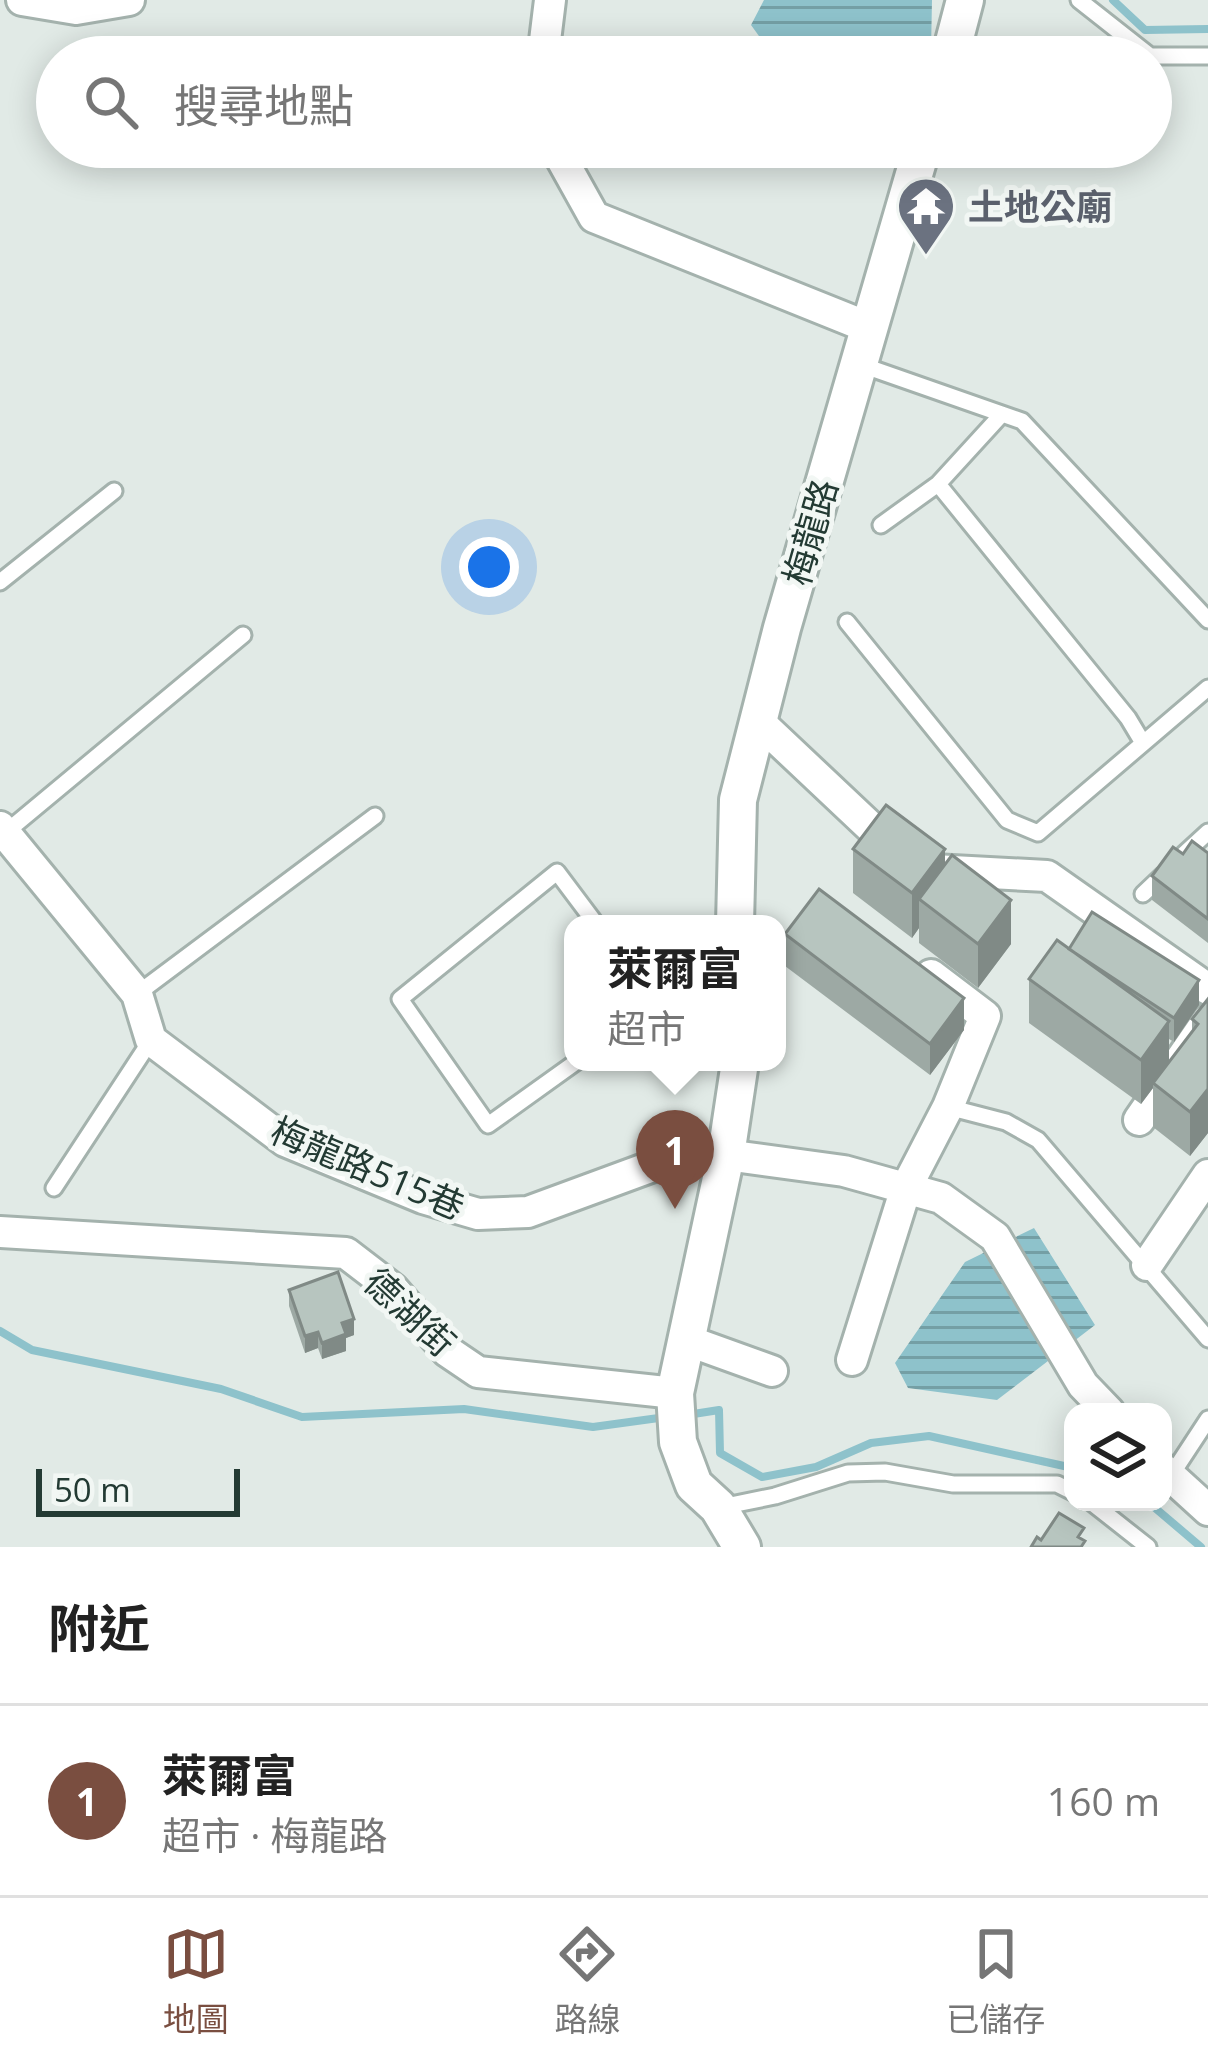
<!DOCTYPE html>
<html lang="zh-TW">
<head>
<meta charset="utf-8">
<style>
  body { margin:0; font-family:"Open Sans","Noto Sans TC",sans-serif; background:#f6f6f6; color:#222 }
  .controls { position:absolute; right:36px; bottom:36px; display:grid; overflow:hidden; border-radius:24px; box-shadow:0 6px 30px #0003 }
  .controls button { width:108px; height:108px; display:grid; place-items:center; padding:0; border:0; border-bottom:3px solid #e0e0e0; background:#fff; color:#222; font:60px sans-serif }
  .scale { position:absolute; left:36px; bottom:30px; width:204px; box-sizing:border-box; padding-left:12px; border:6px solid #233a33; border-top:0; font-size:33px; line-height:42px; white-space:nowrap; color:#233a33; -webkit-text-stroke:9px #f2f7f4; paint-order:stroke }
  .you { position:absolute; left:489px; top:567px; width:42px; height:42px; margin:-30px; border:9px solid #fff; border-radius:50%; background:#1a73e8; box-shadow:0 0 0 18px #1a73e833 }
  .badge { display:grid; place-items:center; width:78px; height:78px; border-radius:50%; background:#7a4e40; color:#fff; font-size:39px; font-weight:700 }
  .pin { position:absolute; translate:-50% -99px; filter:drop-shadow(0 3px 6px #0008) }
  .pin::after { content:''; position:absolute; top:63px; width:42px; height:36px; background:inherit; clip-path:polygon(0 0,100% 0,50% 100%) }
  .popup { position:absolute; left:564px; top:915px; width:222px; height:156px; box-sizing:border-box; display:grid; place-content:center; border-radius:24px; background:#fff; filter:drop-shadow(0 3px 9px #0005); font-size:39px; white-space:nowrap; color:#767676 }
  .popup b { font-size:45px; color:#222 }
  .popup::after { content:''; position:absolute; left:50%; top:100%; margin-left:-24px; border:24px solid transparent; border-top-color:#fff }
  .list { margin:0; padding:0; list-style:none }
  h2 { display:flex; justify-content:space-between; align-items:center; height:156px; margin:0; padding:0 48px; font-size:51px }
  h2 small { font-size:39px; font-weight:400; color:#767676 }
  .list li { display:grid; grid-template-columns:78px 1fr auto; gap:36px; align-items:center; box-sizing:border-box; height:192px; padding:0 48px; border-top:3px solid #e0e0e0 }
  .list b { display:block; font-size:45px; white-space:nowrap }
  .list p { margin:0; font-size:39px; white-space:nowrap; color:#767676 }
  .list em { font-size:39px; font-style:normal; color:#767676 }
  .icon { flex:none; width:66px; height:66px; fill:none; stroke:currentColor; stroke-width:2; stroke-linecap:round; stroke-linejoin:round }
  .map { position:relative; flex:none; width:1208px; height:1547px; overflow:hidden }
  .search { position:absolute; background:#fff; box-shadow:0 6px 30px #0003; left:36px; right:36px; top:36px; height:132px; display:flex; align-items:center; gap:30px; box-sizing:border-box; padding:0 42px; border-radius:66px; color:#767676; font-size:45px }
  .sheet { height:348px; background:#fff }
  nav { display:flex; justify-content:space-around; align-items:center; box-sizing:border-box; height:168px; border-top:3px solid #e0e0e0; background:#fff; font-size:33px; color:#767676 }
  nav a { display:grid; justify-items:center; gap:6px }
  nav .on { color:#7a4e40 }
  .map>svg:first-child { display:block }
  .water { fill:url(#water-rules) }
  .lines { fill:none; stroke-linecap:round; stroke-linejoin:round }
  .stream { stroke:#8ec2cb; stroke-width:8 }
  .service-casing { stroke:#a4b2ad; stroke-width:21 }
  .minor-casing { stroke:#a4b2ad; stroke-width:36 }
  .tertiary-casing { stroke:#a4b2ad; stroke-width:42 }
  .service { stroke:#fff; stroke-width:15 }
  .minor { stroke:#fff; stroke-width:30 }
  .tertiary { stroke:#fff; stroke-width:36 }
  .wall { fill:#9da9a4 }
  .shaded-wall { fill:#808a86 }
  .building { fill:#b7c5bf; stroke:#808a86; stroke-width:3 }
  .labels { text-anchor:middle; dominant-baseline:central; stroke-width:10; stroke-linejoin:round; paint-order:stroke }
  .worship-label { font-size:36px; font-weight:bold; fill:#5b616d; stroke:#f2f7f4; text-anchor:start }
  .street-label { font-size:36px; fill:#233a33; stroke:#f2f7f4 }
</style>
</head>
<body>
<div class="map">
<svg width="1208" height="1547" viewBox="0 0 1208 1547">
  <defs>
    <pattern id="water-rules" width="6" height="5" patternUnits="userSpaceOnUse" patternTransform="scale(3)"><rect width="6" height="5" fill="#8ec2cb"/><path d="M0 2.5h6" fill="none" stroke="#749fa5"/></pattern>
  </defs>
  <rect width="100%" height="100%" fill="#e1eae6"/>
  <path class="water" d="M 764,0 L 932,0 L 931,51 L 928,57 L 774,57 L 751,25 Z
    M 1034,1228 L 1095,1325 L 997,1400 L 908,1388 L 895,1363 L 965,1262 Z"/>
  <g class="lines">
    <path class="stream" d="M 1113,0 L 1145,30 L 1208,29
      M 0,1331 L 32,1350 L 221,1389 L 302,1417 L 464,1409 L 593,1427 L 666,1417
      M 687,1415 L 719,1410 L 720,1453 L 762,1477 L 816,1467 L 871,1443 L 929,1436 L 1073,1468
      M 1148,1502 L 1201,1547"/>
    <defs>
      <path id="service" d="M 1079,0 L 1150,56 L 1208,56
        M 859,364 L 1022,421 L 1208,620
        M 938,484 L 1128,718 L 1143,743
        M 881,525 L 938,484 L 1002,414
        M 0,582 L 114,491
        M 847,622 L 1007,820 L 1038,833 L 1208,688
        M 5,833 L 243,635
        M 1184,854 L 1208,832
        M 1143,894 L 1163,875
        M 137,994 L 375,816
        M 576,1062 L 488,1125 L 400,999 L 557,872 L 596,924
        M 948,1107 L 1006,1122 L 1038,1140 L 1208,1339
        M 54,1188 L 151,1040
        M 1170,1477 L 1208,1419
        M 1091,1502 L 1148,1547
        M 721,1507 L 775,1496 L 848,1473 L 885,1472 L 953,1484 L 1057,1484 L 1073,1492"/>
      <path id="minor" d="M 22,0 L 76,9 L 129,0
        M 543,57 L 550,0
        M 555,147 L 594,217 L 870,328
        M 758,721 L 915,869 L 1047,876 L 1208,989
        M 0,827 L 137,994 L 151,1040 L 285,1141 L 423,1198 L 478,1214 L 528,1212 L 653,1166 L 726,1155 L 844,1171 L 941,1198 L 995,1237 L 1083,1385 L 1109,1412
        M 1139,1120 L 1208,1020
        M 0,1232 L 346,1253 L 393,1289 L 447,1351 L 478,1372 L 675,1393
        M 1147,1265 L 1208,1175
        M 686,1340 L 772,1371
        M 852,1360 L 906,1188 L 948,1107 L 985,1016 L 931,975
        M 1163,1469 L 1208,1510"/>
      <path id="tertiary" d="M 950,57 L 965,0
        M 735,924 L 738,800 L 782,628 L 922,147
        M 740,1062 L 726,1155 L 675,1393 L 678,1442 L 694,1485 L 718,1507 L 742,1547"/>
    </defs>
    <use href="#service" class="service-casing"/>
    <use href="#minor" class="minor-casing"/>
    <use href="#tertiary" class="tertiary-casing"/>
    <use href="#service" class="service"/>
    <use href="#minor" class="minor"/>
    <use href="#tertiary" class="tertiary"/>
  </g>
  <path class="wall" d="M 853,849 L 945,865 L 1011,944 L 978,988 L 919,943 L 919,928 L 912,938 L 853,893 Z
    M 1208,853 L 1208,943 L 1152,900 L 1152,876 L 1183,854 Z
    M 785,934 L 964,1030 L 930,1075 L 785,966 Z
    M 1069,949 L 1199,1005 L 1174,1042 L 1169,1039 L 1169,1062 L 1192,1032 L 1192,1019 L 1208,999 L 1208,1133 L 1190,1156 L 1153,1127 L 1153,1088 L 1141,1104 L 1029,1023 L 1029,979 Z
    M 289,1290 L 354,1335 L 346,1338 L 346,1351 L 322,1359 L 318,1348 L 305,1353 L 289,1306 Z"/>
  <path class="shaded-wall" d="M 945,849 L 945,893 L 919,899 L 919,928 L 912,938 L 912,893 Z
    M 1011,900 L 1011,944 L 978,988 L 978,944 Z
    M 1199,980 L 1199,1005 L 1174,1042 L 1174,1018 Z
    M 964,998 L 964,1030 L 930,1075 L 930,1044 Z
    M 1169,1021 L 1169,1065 L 1153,1083 L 1153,1088 L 1141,1104 L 1141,1060 Z
    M 1208,1089 L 1208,1133 L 1190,1156 L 1190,1112 Z
    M 354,1319 L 354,1335 L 346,1338 L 346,1351 L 322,1359 L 322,1343 L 342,1323 Z
    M 318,1332 L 318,1348 L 305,1353 L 305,1336 Z"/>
  <path class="building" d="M 886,805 L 945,849 L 912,893 L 853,849 Z
    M 1192,841 L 1208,853 L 1208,919 L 1152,876 L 1173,847 L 1183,854 Z
    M 952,855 L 1011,900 L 978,944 L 919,899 Z
    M 819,889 L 964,998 L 930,1044 L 785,934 Z
    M 1092,912 L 1199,980 L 1174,1018 L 1069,949 Z
    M 1057,940 L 1169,1021 L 1141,1060 L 1029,979 Z
    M 1208,999 L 1208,1089 L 1190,1112 L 1153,1083 L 1198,1024 L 1192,1019 Z
    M 338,1272 L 354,1319 L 342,1323 L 346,1334 L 322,1343 L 318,1332 L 305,1336 L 289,1290 Z
    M 1059,1513 L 1084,1528 L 1078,1537 L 1085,1541 L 1081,1547 L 1031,1547 L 1037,1537 L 1041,1540 Z"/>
  <defs>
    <symbol id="temple-pin" viewBox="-11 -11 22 30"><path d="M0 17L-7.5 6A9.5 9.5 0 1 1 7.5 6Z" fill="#6b7280" stroke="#f2f7f4"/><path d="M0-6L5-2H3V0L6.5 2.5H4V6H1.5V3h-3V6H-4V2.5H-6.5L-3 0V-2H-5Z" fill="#fff"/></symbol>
  </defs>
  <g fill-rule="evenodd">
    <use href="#temple-pin" x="893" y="173" width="66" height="90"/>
  </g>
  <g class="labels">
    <g class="worship-label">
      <text x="968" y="206">土地公廟</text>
    </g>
    <g class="street-label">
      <text transform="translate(810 532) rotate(-74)">梅龍路</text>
      <text transform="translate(368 1168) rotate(23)">梅龍路515巷</text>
      <text transform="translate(410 1312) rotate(43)">德湖街</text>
    </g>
  </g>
</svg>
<div class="controls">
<button><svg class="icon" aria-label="layers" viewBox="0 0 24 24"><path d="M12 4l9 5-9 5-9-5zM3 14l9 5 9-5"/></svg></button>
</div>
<div class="scale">50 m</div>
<div class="you"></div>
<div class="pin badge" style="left:675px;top:1209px">1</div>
<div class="popup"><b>萊爾富</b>超市</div>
<div class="search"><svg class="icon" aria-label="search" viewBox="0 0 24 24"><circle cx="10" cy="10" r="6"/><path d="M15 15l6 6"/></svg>搜尋地點</div>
</div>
<section class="sheet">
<h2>附近<small></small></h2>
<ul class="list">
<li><span class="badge">1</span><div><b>萊爾富</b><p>超市 · 梅龍路</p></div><em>160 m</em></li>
</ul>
</section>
<nav>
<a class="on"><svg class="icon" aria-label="map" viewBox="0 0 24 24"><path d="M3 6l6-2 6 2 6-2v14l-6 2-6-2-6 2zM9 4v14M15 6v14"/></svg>地圖</a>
<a><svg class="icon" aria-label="directions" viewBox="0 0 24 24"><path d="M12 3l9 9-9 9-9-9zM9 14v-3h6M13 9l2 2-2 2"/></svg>路線</a>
<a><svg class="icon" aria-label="saved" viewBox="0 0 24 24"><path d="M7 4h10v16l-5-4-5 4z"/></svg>已儲存</a>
</nav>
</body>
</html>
